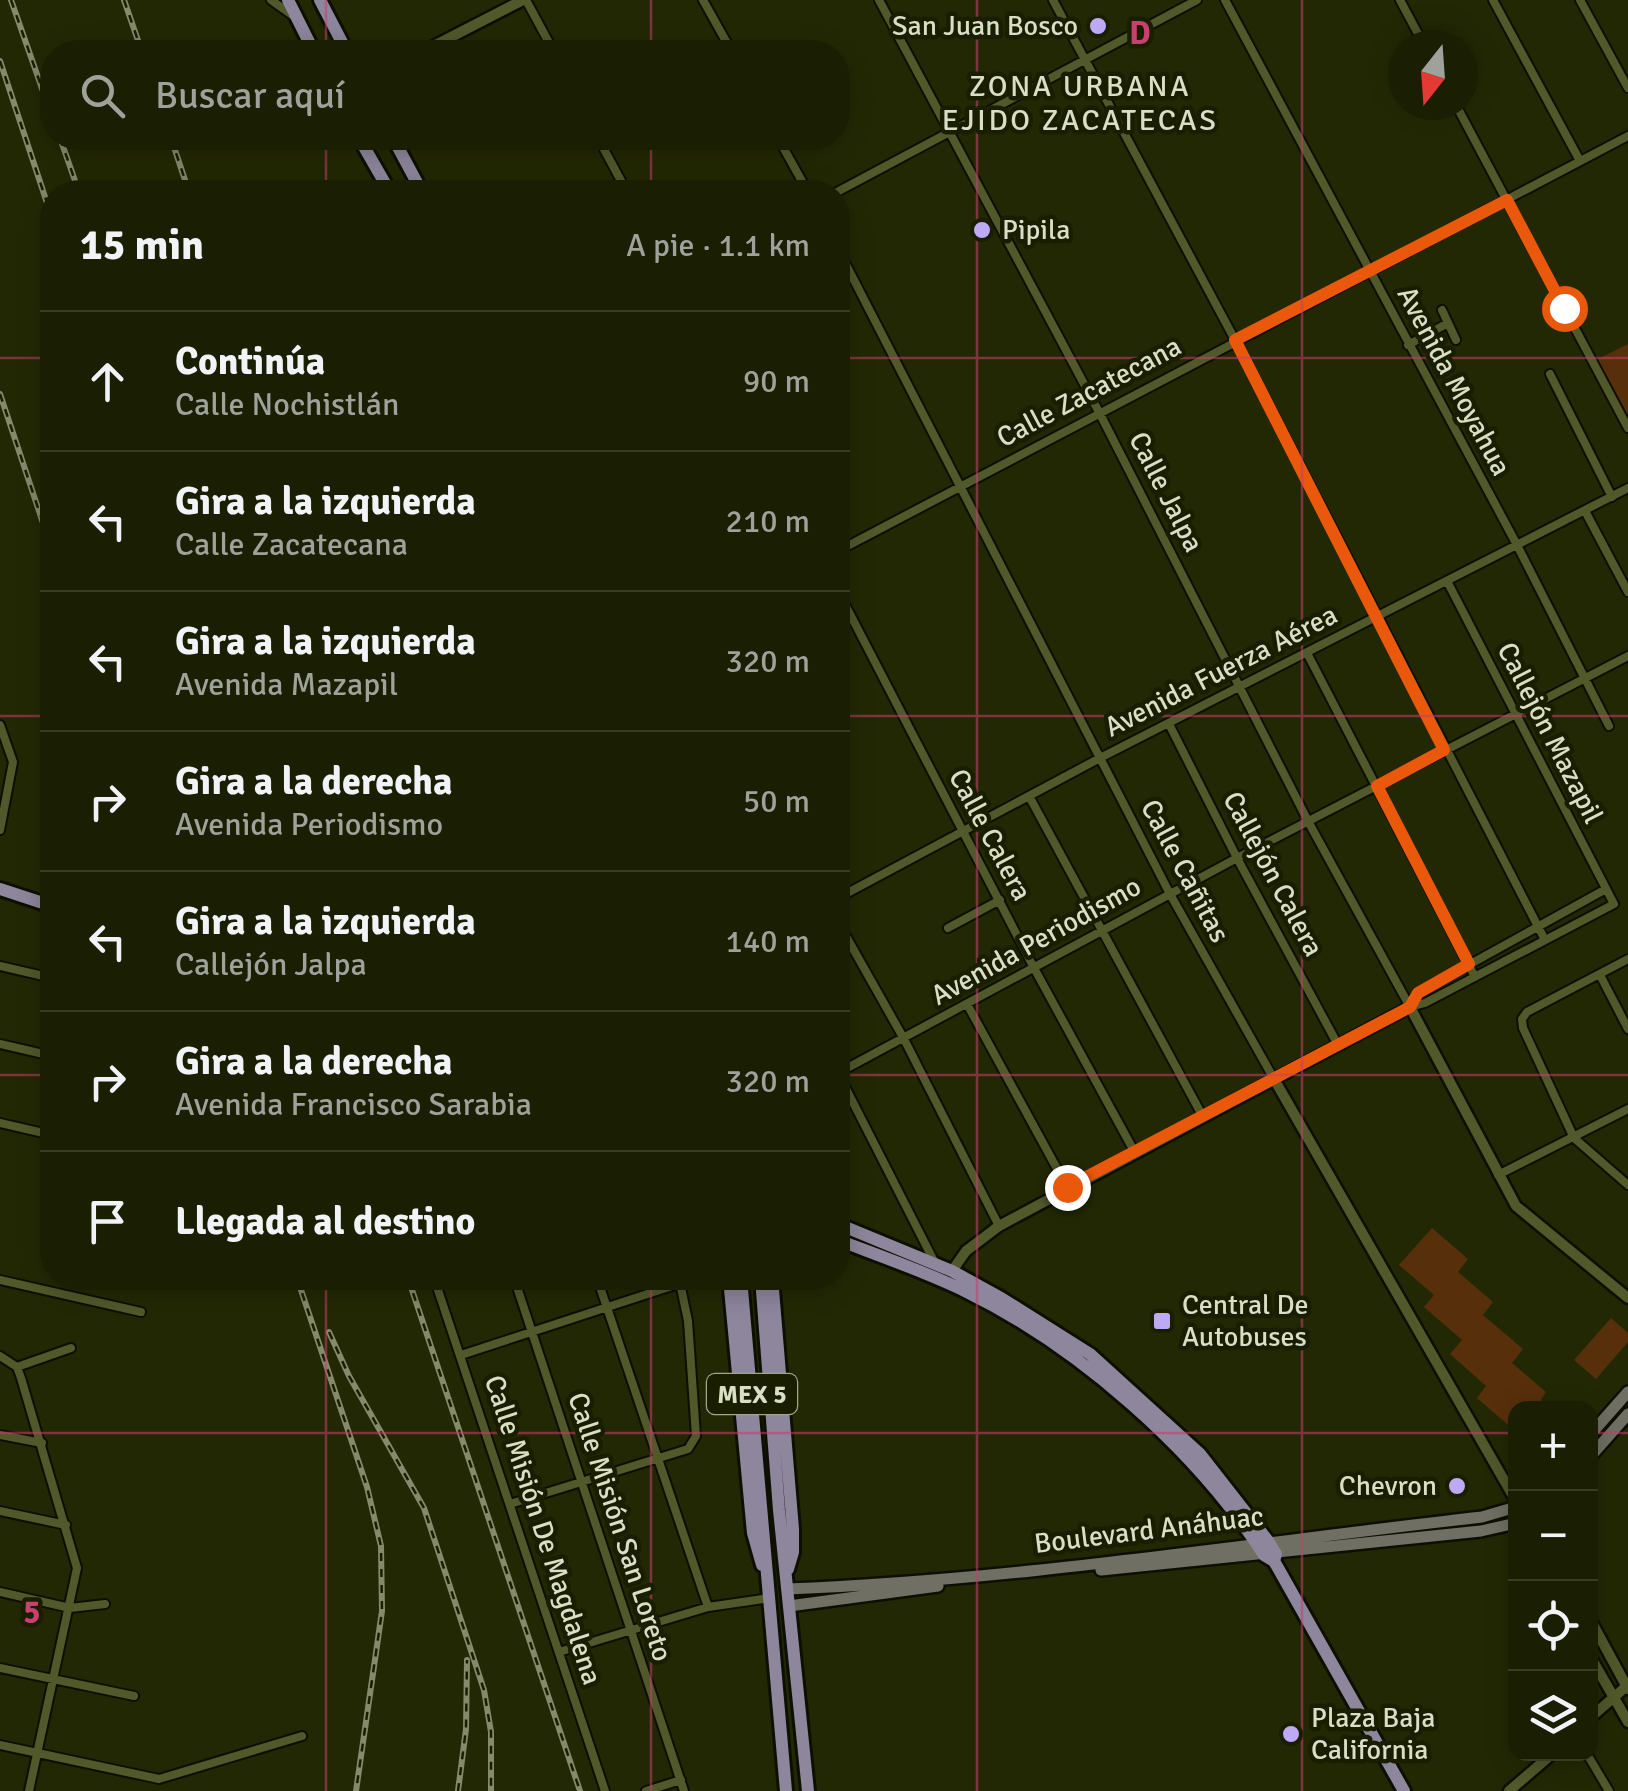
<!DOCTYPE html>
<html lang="es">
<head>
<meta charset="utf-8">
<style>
  body { margin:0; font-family:Signika,sans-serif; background:#272b12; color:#f1f3f6 }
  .controls { position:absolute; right:30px; bottom:30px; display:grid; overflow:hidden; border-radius:20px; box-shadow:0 5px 25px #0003 }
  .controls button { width:90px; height:90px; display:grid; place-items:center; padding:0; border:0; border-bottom:2px solid #383c25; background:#1a1e03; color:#f1f3f6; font:50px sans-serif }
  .compass { position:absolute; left:1388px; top:30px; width:90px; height:90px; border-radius:50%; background:#1a1e03; box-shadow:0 5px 25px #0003; rotate:197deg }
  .stop { position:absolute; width:30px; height:30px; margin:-22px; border:8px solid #ea580c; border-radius:50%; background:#fff }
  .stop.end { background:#ea580c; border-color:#fff; box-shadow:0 2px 10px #0008 }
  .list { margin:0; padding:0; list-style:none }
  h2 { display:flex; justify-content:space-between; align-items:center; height:130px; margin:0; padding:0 40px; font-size:42px }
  h2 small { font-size:32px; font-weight:400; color:#9fa29a }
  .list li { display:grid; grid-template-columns:65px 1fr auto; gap:30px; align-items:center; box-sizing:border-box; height:140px; padding:0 40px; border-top:2px solid #383c25 }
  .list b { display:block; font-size:38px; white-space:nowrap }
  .list p { margin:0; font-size:32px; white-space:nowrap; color:#9fa29a }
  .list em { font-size:32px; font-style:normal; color:#9fa29a }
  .icon { flex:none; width:55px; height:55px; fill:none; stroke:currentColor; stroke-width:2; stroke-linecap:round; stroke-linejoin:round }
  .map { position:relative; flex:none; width:1628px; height:1791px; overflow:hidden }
  .search { position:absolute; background:#1a1e03; box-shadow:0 5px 25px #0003; left:40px; top:40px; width:810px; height:110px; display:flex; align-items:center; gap:25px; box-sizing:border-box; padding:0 35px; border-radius:40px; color:#9fa29a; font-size:38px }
  .panel { position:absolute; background:#1a1e03; box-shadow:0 5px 25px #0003; left:40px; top:180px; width:810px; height:1110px; border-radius:40px }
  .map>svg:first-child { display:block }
  .green { fill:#582f0b }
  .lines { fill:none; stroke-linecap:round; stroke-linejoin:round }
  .minor-casing { stroke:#0d1000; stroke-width:12 }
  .tertiary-casing { stroke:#0d1000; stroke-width:15 }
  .secondary-casing { stroke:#0d1000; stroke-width:16 }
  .primary-casing { stroke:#0d1000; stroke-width:18 }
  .minor { stroke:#51582a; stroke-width:8 }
  .tertiary { stroke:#51582a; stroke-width:10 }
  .secondary { stroke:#706f63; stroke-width:11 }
  .primary { stroke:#8e869c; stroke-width:12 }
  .rail-casing { stroke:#848a6c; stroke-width:6 }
  .rail { stroke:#1a1e00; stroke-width:2.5; stroke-dasharray:8; stroke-linecap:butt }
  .route { stroke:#ea580c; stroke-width:12 }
  .grid { fill:none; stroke:#c74070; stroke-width:2.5; stroke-opacity:0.55 }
  .poi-dot { fill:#bea9f4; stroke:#1a1e00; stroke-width:4 }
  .labels { text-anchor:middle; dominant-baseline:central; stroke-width:9; stroke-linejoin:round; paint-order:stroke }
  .shield { fill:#1a1e00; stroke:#a0a58b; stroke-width:2.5 }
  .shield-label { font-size:25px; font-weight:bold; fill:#d9dfc6 }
  .poi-label { font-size:28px; fill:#d9dfc6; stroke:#1a1e00; text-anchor:start }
  .street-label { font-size:28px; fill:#d9dfc6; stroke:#1a1e00 }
  .neighbourhood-label { font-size:30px; letter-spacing:2.5px; fill:#d9dfc6; stroke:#1a1e00 }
  .grid-label { font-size:32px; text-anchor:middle; font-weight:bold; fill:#c74070; stroke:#1a1e00; stroke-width:9; stroke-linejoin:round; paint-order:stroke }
</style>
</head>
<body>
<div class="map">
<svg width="1628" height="1791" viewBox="0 0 1628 1791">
  <rect width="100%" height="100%" fill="#232804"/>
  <path class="green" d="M 1628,344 L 1628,424 L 1594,361 Z
    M 1432,1228 L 1468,1259 L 1458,1272 L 1493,1302 L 1483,1315 L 1523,1349 L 1512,1363 L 1546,1392 L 1541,1400 L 1551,1408 L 1516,1408 L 1515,1443 L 1509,1438 L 1515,1431 L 1477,1398 L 1486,1386 L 1450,1354 L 1462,1340 L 1424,1307 L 1434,1295 L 1399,1265 Z
    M 1611,1318 L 1628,1333 L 1628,1342 L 1596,1379 L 1574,1360 Z"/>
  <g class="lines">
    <defs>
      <path id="minor" d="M 271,0 L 292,15
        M 526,0 L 554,52
        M 703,0 L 732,52
        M 879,0 L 1099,412 L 1309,823 L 1410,1007
        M 1053,0 L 1235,340 L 1545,940
        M 1225,0 L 1517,545 L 1609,726
        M 1400,0 L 1424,45
        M 1493,0 L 1580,161
        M 1580,0 L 1628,88
        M 1456,105 L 1628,428
        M 598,138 L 627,192
        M 778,138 L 808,192
        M 837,192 L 1197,0
        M 838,249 L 1170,894 L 1274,1079
        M 1442,310 L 1456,340
        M 1408,345 L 1448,323
        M 1550,374 L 1612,497
        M 1585,511 L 1628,592
        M 838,551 L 1628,136
        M 838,591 L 1034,968 L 1134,1151
        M 1307,653 L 1475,977
        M 1169,724 L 1237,858 L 1338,1045
        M 0,725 L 13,762 L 0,830
        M 1029,796 L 1202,1115
        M 838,898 L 1100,758 L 1628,488
        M 838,922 L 904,1039 L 999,1226
        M 948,928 L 1000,900
        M 1628,959 L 1527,1012 L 1522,1019 L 1523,1028 L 1574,1138 L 1628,1185
        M 0,966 L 52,978
        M 1600,975 L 1628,1029
        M 967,1004 L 1067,1187
        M 1410,1007 L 1425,1003 L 1614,904 L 1447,581
        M 1410,1007 L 1418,993 L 1606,889
        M 0,1044 L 52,1056
        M 838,1073 L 1237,858 L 1628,656
        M 838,1073 L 935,1263
        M 0,1123 L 52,1135
        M 1498,1175 L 1628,1109
        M 434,1278 L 605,1791
        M 514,1278 L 684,1791
        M 597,1278 L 708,1607
        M 0,1280 L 141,1312
        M 461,1355 L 681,1283
        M 0,1356 L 17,1367 L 21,1378 L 77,1568 L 29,1791
        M 17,1367 L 71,1348
        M 0,1435 L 42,1443
        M 510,1504 L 688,1449 L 696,1436 L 688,1321 L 679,1278
        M 0,1511 L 66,1525
        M 0,1592 L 70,1608 L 105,1604
        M 559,1652 L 708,1607 L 770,1598
        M 0,1668 L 134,1696
        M 0,1745 L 159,1779 L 302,1736
        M 1587,1754 L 1609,1791
        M 646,1791 L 681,1780"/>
      <path id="tertiary" d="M 422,52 L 523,0
        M 1274,1079 L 1516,1501
        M 952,1271 L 966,1251 L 999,1226 L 1410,1007 L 1516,1206 L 1628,1298
        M 1590,1619 L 1628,1689
        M 1590,1656 L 1628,1722
        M 1590,1718 L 1628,1685
        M 1509,1791 L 1552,1754"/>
      <path id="secondary" d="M 1590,1435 L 1628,1392
        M 1590,1457 L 1628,1414
        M 1101,1570 L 1481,1531 L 1516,1523
        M 787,1589 C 1020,1580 1251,1543 1482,1517 L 1516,1507
        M 789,1606 L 938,1586"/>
      <path id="primary" d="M 288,0 L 314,52
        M 320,0 L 347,52
        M 359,138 L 390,192
        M 393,138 L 422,192
        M 0,889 L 52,906
        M 838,1224 L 952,1271 L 1001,1298 L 1090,1354 L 1200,1454 L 1268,1541 L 1276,1554 L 1274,1561
        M 838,1240 C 880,1256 924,1271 965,1291 C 1078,1346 1196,1449 1264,1555 L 1274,1561 L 1404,1791
        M 729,1278 L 753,1533 L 762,1565
        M 741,1278 L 786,1791
        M 761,1278 L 779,1510 L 808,1791
        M 772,1278 L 793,1529 L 793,1552 L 788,1569"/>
    </defs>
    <use href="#minor" class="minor-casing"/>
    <use href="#tertiary" class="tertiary-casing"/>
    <use href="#secondary" class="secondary-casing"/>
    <use href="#primary" class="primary-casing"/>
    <use href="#minor" class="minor"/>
    <use href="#tertiary" class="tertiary"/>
    <use href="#secondary" class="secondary"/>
    <use href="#primary" class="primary"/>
    <defs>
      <path id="rail" d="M 11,0 L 52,117
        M 124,0 L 142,52
        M 0,61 L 52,218
        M 60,138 L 79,192
        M 171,138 L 189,192
        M 0,394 L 52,550
        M 297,1278 L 367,1487 L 381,1546 L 382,1611 L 356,1791
        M 408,1278 L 580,1791
        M 329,1332 L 349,1376 L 424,1508 L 484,1690 L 491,1732 L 491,1791
        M 458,1791 L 466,1729 L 467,1660"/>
    </defs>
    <use href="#rail" class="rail-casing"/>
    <use href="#rail" class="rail"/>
  </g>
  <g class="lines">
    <path class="route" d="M 1067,1187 L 1410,1007 L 1418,993 L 1469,964 L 1377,786 L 1444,750 L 1235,340 L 1507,200 L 1564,308"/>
  </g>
  <path class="grid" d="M 326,0 L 326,52M 651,0 L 651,52M 977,0 L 977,1791M 1302,0 L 1302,1791M 326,138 L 326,192M 651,138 L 651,192M 0,358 L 52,358M 838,358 L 1628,358M 0,716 L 52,716M 838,716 L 1628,716M 0,1075 L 52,1075M 838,1075 L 1628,1075M 326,1278 L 326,1791M 651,1278 L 651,1791M 0,1433 L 1516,1433M 1590,1433 L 1628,1433"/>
  <g class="poi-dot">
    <circle cx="1098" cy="26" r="10"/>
    <circle cx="982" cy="230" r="10"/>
    <rect x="1152" y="1311" width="20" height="20" rx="5"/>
    <circle cx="1457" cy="1486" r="10"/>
    <circle cx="1291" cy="1734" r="10"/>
  </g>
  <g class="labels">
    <rect class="shield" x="707" y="1374" width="90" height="40" rx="8"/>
    <g class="shield-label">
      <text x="752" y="1394">MEX 5</text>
    </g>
    <g class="poi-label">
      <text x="1078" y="26" text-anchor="end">San Juan Bosco</text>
      <text x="1002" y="230">Pipila</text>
      <text x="1182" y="1305">Central De<tspan x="1182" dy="32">Autobuses</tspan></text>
      <text x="1437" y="1486" text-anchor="end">Chevron</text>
      <text x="1311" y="1718">Plaza Baja<tspan x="1311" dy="32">California</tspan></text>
    </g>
    <g class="street-label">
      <text transform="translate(1454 381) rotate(62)">Avenida Moyahua</text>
      <text transform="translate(1089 392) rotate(-28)">Calle Zacatecana</text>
      <text transform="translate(1166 492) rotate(63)">Calle Jalpa</text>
      <text transform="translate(1221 671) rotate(-27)">Avenida Fuerza Aérea</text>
      <text transform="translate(1550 733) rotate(63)">Callejón Mazapil</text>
      <text transform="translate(990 835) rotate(62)">Calle Calera</text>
      <text transform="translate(1185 871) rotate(62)">Calle Cañitas</text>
      <text transform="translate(1273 874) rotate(62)">Callejón Calera</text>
      <text transform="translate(1036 941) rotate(-29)">Avenida Periodismo</text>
      <text transform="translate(620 1527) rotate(72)">Calle Misión San Loreto</text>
      <text transform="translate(543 1530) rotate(72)">Calle Misión De Magdalena</text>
      <text transform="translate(1149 1530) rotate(-7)">Boulevard Anáhuac</text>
    </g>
    <g class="neighbourhood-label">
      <text x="1080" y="86">ZONA URBANA<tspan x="1080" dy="34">EJIDO ZACATECAS</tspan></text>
    </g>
  </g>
  <g class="grid-label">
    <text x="1140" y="44">D</text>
    <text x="32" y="1623">5</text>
  </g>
</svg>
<div class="controls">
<button>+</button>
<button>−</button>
<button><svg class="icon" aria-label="locate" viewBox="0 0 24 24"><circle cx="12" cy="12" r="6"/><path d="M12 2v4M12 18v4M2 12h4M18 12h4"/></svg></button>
<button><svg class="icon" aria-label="layers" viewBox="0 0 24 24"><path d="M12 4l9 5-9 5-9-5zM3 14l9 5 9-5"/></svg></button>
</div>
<svg class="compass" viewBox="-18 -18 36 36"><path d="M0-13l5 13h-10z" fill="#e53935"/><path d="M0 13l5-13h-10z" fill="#9fa29a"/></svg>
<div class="stop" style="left:1564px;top:308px"></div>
<div class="stop end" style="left:1067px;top:1187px"></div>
<div class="search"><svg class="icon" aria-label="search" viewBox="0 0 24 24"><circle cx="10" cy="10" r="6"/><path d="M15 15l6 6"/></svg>Buscar aquí</div>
<section class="panel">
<h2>15 min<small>A pie · 1.1 km</small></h2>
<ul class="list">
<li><svg class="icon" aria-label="ahead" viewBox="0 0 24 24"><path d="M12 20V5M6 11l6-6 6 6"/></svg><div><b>Continúa</b><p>Calle Nochistlán</p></div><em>90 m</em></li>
<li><svg class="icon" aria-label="left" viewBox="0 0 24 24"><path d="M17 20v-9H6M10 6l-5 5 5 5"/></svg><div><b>Gira a la izquierda</b><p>Calle Zacatecana</p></div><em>210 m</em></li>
<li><svg class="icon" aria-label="left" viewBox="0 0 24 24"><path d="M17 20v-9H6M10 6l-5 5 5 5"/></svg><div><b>Gira a la izquierda</b><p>Avenida Mazapil</p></div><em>320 m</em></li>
<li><svg class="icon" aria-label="right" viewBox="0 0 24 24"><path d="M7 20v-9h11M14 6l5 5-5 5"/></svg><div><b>Gira a la derecha</b><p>Avenida Periodismo</p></div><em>50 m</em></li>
<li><svg class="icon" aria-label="left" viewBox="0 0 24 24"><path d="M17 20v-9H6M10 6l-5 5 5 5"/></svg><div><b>Gira a la izquierda</b><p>Callejón Jalpa</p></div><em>140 m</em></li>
<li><svg class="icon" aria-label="right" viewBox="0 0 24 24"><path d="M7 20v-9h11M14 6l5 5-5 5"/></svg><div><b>Gira a la derecha</b><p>Avenida Francisco Sarabia</p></div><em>320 m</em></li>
<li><svg class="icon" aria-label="arrive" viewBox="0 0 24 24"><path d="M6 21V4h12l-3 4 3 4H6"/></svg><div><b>Llegada al destino</b></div></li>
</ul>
</section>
</div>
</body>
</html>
